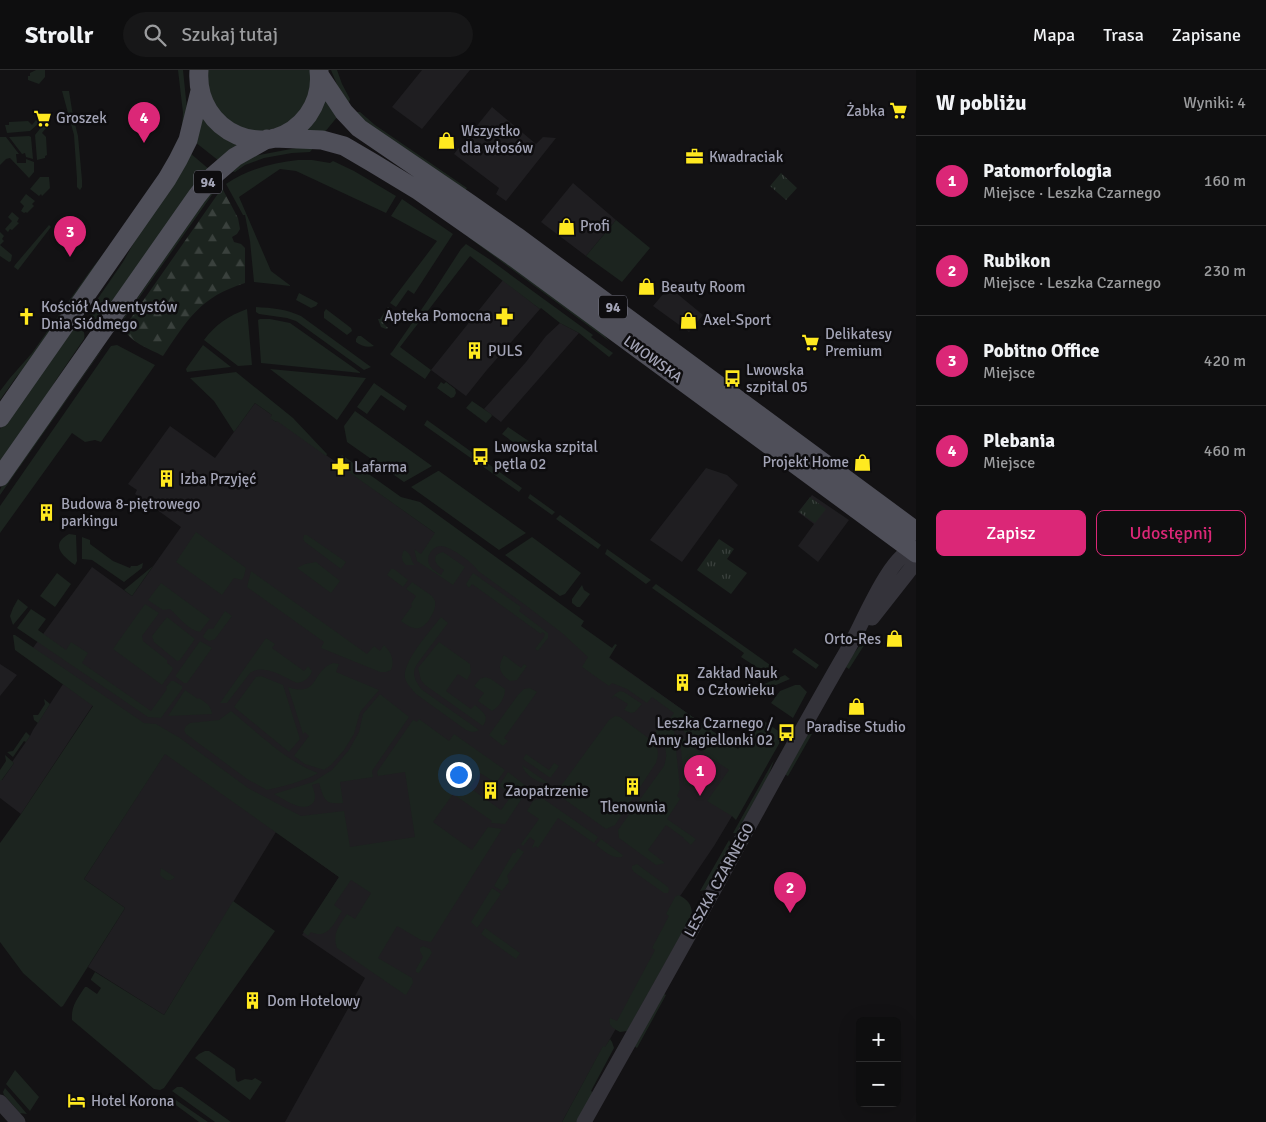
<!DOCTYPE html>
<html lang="pl">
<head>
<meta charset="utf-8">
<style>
  body { margin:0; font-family:Signika,sans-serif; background:#171718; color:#f1f3f6 }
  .controls { position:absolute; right:15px; bottom:15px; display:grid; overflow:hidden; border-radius:8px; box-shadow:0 5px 20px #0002 }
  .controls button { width:45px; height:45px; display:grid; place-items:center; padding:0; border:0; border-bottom:1px solid #2e2e2f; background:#0e0e0f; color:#f1f3f6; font:25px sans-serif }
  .you { position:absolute; left:458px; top:704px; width:18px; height:18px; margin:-12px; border:4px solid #fff; border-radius:50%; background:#1a73e8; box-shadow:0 0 0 8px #1a73e833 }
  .badge { display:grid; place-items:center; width:32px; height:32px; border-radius:50%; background:#db2777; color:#fff; font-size:16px; font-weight:700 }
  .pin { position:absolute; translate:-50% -41px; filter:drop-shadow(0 1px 2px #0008) }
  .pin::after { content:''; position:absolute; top:26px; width:18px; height:15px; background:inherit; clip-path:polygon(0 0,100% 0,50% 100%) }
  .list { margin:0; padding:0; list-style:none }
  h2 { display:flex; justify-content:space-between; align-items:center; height:65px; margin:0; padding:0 20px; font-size:21px }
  h2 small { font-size:16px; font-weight:400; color:#9b9c9e }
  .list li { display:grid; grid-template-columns:32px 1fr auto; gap:15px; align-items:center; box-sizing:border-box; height:90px; padding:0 20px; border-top:1px solid #2e2e2f }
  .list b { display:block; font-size:19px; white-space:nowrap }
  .list p { margin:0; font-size:16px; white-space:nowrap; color:#9b9c9e }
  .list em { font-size:16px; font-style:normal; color:#9b9c9e }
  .actions { display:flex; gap:10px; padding:15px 20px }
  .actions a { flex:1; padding:11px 0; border:1px solid #db2777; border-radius:8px; text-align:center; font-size:18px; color:#db2777 }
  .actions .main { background:#db2777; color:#fff }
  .icon { flex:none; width:28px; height:28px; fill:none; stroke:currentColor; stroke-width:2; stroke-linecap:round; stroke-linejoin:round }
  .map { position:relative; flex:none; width:916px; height:1052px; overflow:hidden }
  header { display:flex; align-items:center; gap:30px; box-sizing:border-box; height:70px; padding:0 25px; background:#0e0e0f; border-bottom:1px solid #2e2e2f }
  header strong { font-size:24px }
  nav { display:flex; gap:28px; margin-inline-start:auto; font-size:18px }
  .search { width:350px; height:45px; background:#171718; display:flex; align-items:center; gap:12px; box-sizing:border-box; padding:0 18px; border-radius:28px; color:#9b9c9e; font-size:19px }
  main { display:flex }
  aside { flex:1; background:#0e0e0f }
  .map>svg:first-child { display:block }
  .built { fill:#1f1e21 }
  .grass { fill:#1c241f }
  .forest { fill:url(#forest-firs) }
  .park { fill:url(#park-tufts) }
  .garden { fill:url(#garden-dots) }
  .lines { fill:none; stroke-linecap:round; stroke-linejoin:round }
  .tertiary { stroke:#34333a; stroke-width:15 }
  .primary { stroke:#4f4f59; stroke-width:19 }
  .labels { text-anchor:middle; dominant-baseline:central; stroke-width:5; stroke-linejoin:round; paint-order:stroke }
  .shield { fill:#0e0d0f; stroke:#767784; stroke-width:1 }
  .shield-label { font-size:14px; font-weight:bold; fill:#a3a4b6 }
  .poi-label { font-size:15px; fill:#a3a4b6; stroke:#0e0d0f; text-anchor:start }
  .street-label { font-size:15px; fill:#a3a4b6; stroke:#0e0d0f }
</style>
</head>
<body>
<header>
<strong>Strollr</strong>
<div class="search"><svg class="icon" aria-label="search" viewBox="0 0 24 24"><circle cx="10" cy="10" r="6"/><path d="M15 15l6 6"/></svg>Szukaj tutaj</div>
<nav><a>Mapa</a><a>Trasa</a><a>Zapisane</a></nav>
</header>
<main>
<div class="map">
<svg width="916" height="1052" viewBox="0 0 916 1052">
  <defs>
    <pattern id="forest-firs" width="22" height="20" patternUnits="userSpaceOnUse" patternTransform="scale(1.25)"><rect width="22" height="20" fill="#1c241f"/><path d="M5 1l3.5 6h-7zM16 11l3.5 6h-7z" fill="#3a413d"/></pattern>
    <pattern id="park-tufts" width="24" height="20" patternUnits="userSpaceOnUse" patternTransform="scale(1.25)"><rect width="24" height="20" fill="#1c241f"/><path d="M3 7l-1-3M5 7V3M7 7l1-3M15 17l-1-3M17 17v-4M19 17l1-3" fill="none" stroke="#3a413d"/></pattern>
    <pattern id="garden-dots" width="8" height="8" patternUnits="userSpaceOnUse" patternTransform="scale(1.25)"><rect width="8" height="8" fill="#1c241f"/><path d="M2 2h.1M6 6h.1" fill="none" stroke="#3a413d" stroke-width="1.8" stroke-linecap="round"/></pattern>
  </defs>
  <rect width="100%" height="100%" fill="#131214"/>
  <path class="built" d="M 422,0 L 470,0 L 422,59 L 392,37 Z
    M 492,37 L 536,74 L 543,67 L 556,68 L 506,131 L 496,124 L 499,118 L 454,84 Z
    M 573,113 L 616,150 L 586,186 L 541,152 Z
    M 503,210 L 540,239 L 486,301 L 466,326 L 431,300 Z
    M 669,217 L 703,245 L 689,262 L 653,236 Z
    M 560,253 L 579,263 L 501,352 L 484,339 L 526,292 L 546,266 Z
    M 255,333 L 272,345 L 271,348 L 276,352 L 277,350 L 757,693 L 732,746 L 714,776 L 668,844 L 677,849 L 605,978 L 603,977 L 562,1052 L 285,1052 L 365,908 L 302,865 L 339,807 L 276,762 L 164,945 L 88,897 L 125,838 L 84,809 L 165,683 L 27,586 L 92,497 L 132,526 L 181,457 L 135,424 L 137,420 L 128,414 L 170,356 L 215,388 Z
    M 706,398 L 727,405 L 738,415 L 682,492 L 650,470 Z
    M 812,425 L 849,450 L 818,492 L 798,476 L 814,454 L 798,442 Z
    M 0,594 L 17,605 L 0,626 Z
    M 63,614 L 93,635 L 21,744 L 0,728 L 0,710 L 2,710 L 14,693 L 12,692 L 30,666 L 33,660 Z"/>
  <path class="grass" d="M 36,0 L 45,0 L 45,7 L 39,14 L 28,10 L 28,6 L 30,6 L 30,3 Z
    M 178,0 L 183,0 L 187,39 L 182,58 L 183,43 Z
    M 206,0 L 312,0 L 313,12 L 304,39 L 283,57 L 256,62 L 229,53 L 211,33 Z
    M 331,0 L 337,0 L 342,14 L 350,29 L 348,35 L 338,17 Z
    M 62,21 L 69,21 L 73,46 L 78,66 L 82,110 L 82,117 L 80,120 L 77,117 L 77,109 L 74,65 Z
    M 325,25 L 338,46 L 324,63 L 302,62 Z
    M 353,42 L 360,42 L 375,55 L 467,118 L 465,121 L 408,84 Z
    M 201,46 L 242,74 L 219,91 L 195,72 Z
    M 36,50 L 39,53 L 30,61 L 7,63 L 5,55 L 9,55 L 9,52 L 28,51 L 32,55 Z
    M 43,55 L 46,58 L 42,63 L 46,67 L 47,85 L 45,86 L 45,88 L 37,90 L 35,65 Z
    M 29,66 L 31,67 L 33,89 L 26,87 L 25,83 L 22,84 L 9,67 Z
    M 0,67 L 6,67 L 19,84 L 16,84 L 17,93 L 26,93 L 26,89 L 34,92 L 34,102 L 29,108 L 10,88 L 6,89 L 0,95 Z
    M 314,77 L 310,82 L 292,83 L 264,88 L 245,95 L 235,102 L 229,101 L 254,86 L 296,78 Z
    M 190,83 L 210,100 L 99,251 L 94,249 L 90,244 L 92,237 L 123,192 L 145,153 Z
    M 298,90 L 312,90 L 330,93 L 333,91 L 354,101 L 396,126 L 386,143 L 296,101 L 280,99 L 239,127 L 271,201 L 291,216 L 254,212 L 250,171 L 245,145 L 243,145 L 226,114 C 247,99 273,93 298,90 Z
    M 40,107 L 49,107 L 50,118 L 42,126 L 41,124 L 39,126 L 30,119 Z
    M 219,111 L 220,113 L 214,122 L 122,252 L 123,249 L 154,204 L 177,164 Z
    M 26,124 L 35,131 L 32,134 L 34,136 L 27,143 L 26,142 L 24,143 L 21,141 L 24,136 L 20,132 Z
    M 402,129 L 453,164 L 414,224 L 408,220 L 396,237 L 390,233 L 437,171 L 391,146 Z
    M 12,142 L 19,148 L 17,152 L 19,153 L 12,160 L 10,159 L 8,162 L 5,159 L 12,151 L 8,147 Z
    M 616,150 L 650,178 L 622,212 L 586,186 Z
    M 49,155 L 51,157 L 18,200 L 14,197 L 15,195 Z
    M 0,162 L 4,166 L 2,169 L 4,171 L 0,175 L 12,185 L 11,191 L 9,192 L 0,186 Z
    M 468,167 L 476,168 L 593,252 L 609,271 Z
    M 114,170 L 35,288 L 17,306 L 0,330 L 0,321 L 10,308 L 32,283 L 90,201 Z
    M 466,174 L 489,189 L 593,265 L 591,267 L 613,283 L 609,287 L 579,263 L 560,253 L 541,238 L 540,239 L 470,186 L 400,277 L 431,300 L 425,309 L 392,286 L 390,284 L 392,282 L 430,227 L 461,179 Z
    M 299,223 L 318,233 L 316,236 L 311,238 L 296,230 Z
    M 256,237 C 272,238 286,239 301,246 L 371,297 L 364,300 L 296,251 L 287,248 L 259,244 L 256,242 Z
    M 247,239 L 252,295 L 238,296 L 204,270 C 216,254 228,246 247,239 Z
    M 326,239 L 351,258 L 352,261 L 347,265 L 324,248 L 324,242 Z
    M 260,249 L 270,249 L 290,253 L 361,303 L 261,293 L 258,250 Z
    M 73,257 C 81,256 86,261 84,269 L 56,310 L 33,349 L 0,397 L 0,359 L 71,258 Z
    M 358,266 L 361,266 L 374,276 C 368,278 361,276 356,272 L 356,269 Z
    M 117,275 L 155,295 L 101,372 L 95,370 L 85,372 L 72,363 L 0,463 L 0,436 L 111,276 Z
    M 203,275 L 231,297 L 187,302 L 186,299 L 188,296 Z
    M 104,277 L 0,425 L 0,420 L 6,406 L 65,331 L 99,283 Z
    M 270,299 L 366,308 L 337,350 Z
    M 236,302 L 293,348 L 327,384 L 326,386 L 277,351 L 276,352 L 270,348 L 272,345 L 255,333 L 234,362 L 214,331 L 190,308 Z
    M 441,312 L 444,314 L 446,312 L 455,319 L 456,323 L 454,327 L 451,328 L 437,318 Z
    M 374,313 L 407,336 L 404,341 L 381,325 L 367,344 L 357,337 Z
    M 472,331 L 491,344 L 492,346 L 486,353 L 466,338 Z
    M 355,341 L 432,396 L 404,412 L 347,372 L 344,356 Z
    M 427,350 L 522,418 L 519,422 L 424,355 Z
    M 508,357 L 533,374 L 532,378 L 528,383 L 502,364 Z
    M 342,385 L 401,427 L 420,432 L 584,551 L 581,556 L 612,578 L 615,574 L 617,575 L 609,588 L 738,679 L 760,648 L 784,665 L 736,750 L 732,746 L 707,731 L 729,700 L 707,685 L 694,673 L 681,658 L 669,650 L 674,643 L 652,627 L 647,633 L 627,619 L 612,613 L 609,616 L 582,597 L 588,587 L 562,563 L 524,534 L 478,501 C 475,494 449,475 440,476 C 432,477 426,486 429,494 C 431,499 437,502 441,505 L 444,500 C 435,495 430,485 443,482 L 465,497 L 453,515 L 417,491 L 414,479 L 421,484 L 435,463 L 336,393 Z
    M 438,401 L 439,401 L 526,463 L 499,480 L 411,417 Z
    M 530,424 L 555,442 L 552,445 L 528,428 Z
    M 560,445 L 601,475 L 598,479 L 556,449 Z
    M 196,462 L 246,498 L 244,506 L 242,510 L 234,508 L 222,525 L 176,492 Z
    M 69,464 L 76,465 L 77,491 L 75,495 C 63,486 49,475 69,464 Z
    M 304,465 L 307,465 L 346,492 L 341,499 L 305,472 L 303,469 Z
    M 82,467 L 90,470 L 90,474 L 113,491 L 130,498 L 131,496 L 137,496 L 143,493 L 142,498 L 124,512 L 92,490 L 82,489 Z
    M 532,467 L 581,503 L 565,524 L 560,526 L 505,485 Z
    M 607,479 L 651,510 L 646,514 L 605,484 Z
    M 404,480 C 414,486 409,489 415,495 L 406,495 C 401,491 401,486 404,480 Z
    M 316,492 L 340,511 L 331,523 L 297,498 L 305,494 Z
    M 153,496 L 132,526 L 124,520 Z
    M 391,499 L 394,499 L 408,510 L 403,517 L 387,505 Z
    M 251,501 L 367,584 L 374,576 L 380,581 L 384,575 C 391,582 395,590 391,600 L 386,602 L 380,602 L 321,578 L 324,572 L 247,517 Z
    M 57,503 L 71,514 L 55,537 L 40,526 Z
    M 473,503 L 521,537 L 519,541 L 548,563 L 548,568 L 538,581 L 535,579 L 544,567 L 545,564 L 542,562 L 541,564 L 472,514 L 469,518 L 466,514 Z
    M 412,512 L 432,526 L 435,531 C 436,539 433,543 429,550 C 420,562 413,560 401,551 L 412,536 L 411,534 L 416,526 L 406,519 Z
    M 161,513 L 210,549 L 200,562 C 188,560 179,547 170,539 L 163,540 L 148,530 Z
    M 656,514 L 773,597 L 761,600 L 741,587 L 744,583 L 652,518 Z
    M 582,515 L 584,520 L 590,524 L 580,537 L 577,537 L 572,533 L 572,529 Z
    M 18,529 L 28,537 L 13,555 L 10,546 L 13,538 Z
    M 145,534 L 159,543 L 142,566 L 143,571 L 167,590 L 167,593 L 172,597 L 173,599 L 162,615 L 113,579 Z
    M 31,539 L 46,549 L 38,560 L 66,580 L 71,572 L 88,583 L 82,593 L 151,641 L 167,619 L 166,617 L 171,611 L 174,611 L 182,616 L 182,619 L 161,648 L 148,647 L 17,558 Z
    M 225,541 L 232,546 L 215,569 L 209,571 L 204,568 L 203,566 L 208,559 L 213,559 Z
    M 167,547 L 195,569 L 180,590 L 177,591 L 154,572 L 152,566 Z
    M 441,547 L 448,553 L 417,594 C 411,604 415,610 421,619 L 479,660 C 474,663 471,662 466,660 L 416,624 C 412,619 407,615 405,608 C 402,592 431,560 441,547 Z
    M 13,565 L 15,565 L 144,653 L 156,654 L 180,668 L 248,718 L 301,746 L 344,741 L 350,777 L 415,767 L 405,702 L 378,706 L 377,702 L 413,650 L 417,652 L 419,649 L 449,671 L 454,664 L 505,700 L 496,713 L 480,703 L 470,718 L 501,740 L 512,725 L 499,716 L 508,702 L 526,716 L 528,719 L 505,754 L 491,753 L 492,751 L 453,724 L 433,752 L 472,780 L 488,757 L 502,759 L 431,872 L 421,870 L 397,856 L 378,888 L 412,908 L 413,913 L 406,925 L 404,924 L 337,878 C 332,863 339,856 347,844 L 355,849 L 371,823 L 351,810 L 334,835 L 342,841 C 334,853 328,870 311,862 L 308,866 L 303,862 L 339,807 L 165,684 L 84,809 L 125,838 L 63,936 L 61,937 L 23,903 L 0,872 L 0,773 L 21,744 L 93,636 L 15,580 Z
    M 868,565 L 870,566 L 849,599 L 844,596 Z
    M 266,568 L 275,574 L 272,578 L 304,601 L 308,596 L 312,601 C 310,608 304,612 297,613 C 283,607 264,593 250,603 L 227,633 L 220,633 Z
    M 200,571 L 212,578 L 187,613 L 184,613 L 176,607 L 176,605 Z
    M 439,572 L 470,594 L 471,602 L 467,610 L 458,604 L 446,621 L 471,639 L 475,635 C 483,642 490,646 483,656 L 425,615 L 421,610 L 418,598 Z
    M 795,578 L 819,595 L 816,599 L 792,582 Z
    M 504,585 L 521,598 L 524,594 L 527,596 L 517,610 L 510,611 C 499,603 497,597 504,585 Z
    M 333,593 L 339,594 L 336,602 L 379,620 L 360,642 L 354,664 L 344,680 L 331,695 L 324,700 L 305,694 L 294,686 L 309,666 L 305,662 L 303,664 L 288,617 C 319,628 311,601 333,593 Z
    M 785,605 L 790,609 L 757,623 L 755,622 L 760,616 Z
    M 261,606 L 283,615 L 300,669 L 289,682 L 234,637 L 256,607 Z
    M 485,607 L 491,609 L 505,619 C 505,628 500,636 492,641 L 478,631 L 484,623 L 474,616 L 480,609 Z
    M 795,615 L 800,615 L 807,622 L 793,648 L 771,633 L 780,621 Z
    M 530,618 L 537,622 L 504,668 L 508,671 L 503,676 L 489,665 L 518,625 L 524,619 Z
    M 185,620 L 198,629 L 199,628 C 206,633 211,635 212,644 L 168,646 Z
    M 620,621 L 624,622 L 642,634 L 635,642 L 631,643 L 624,640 L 628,634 L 615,626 L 611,629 L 615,624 Z
    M 380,624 L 409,647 L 372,701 L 373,707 L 340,712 L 343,733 C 324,735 324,729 319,713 L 312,715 C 313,718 315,723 315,727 C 315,730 314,732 312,734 C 302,743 284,729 274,724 L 313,712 L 332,700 L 349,680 L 359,662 L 363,644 Z
    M 44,629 L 50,634 L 38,653 L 34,650 L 33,645 L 38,645 L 45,634 Z
    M 231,641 C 257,662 287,692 318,703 C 302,712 284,716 267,720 L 247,709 L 186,664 L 184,660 L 186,656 L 190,653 L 219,650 Z
    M 615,646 L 620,647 L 651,670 C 659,678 659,683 656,693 L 615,755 L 606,759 L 564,729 C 560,725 560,722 561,716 L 609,650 Z
    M 663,650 L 674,659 L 680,719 L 677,726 L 680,729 L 667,749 L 696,769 L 691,775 L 684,769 L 684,768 L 666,755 L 648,780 L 665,793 L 656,795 L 619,768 L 618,760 L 664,696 C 669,681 665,674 654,664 Z
    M 26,662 L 30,666 L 26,672 L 24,671 L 13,687 L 7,682 L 13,681 Z
    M 809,664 L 812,664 L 788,706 L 784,704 L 805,666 Z
    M 682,667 L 708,690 L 689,716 L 684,713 L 680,668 Z
    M 526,684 L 549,700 L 554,693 L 559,696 L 551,707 L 549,707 L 523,689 Z
    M 5,685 L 14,693 L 1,711 L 0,710 L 0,700 L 6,691 Z
    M 774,690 L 766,713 L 740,760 L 737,763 L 733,763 Z
    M 522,695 L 548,713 C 538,714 524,704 522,695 Z
    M 538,729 L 543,729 L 548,732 L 598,767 L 594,773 L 558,748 L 538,778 L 535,776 L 533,778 L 532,777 L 535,771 L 530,767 L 523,776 L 521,774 L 539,749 L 527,741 L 533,731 Z
    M 601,769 L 620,783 L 623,785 L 622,787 C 612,789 604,781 596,775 Z
    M 729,770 L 731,774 L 705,820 L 700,821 Z
    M 518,778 L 524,782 L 507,806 L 509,812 L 502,821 L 494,816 L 513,783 L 515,783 Z
    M 637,794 L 668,817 L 669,820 L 668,823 L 664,823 L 634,802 L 632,799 L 632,796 Z
    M 161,798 L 175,807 C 170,813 164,810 160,805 Z
    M 492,818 L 501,824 L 477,858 L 471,852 Z
    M 678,825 C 688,829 692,835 692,845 L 627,961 L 620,962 C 613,958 608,956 610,948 L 617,951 L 655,880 L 652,878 L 669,846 L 666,844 L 675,827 Z
    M 233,831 L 275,861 L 164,1018 L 160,1020 L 154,1019 L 72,950 C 71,936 77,929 85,917 L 87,917 L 97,924 L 101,918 L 91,910 L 91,909 L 95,902 L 164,945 Z
    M 485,858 L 520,883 L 516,889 L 481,864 Z
    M 423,876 L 430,879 L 432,883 L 419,903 L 416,902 L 416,899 L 423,887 L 420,881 L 420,878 Z
    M 662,923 L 666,925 L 637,978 L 633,975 Z
    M 610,969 L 612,972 L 614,978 L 591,1021 L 594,1023 L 578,1052 L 562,1052 L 603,976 L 605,977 Z
    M 205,981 L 209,981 L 235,999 L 236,1010 L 238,1012 L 245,1009 L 252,1010 L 255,1008 L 262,1012 L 250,1030 L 195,988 L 199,984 Z
    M 15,1000 L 39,1027 L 30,1041 L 6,1014 Z
    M 177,1017 L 182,1017 L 231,1052 L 215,1052 L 172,1021 Z
    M 5,1018 L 27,1044 L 20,1043 L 4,1025 L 3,1022 Z
    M 170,1026 L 208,1052 L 199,1052 L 173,1033 L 170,1030 Z"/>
  <path class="forest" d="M 222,118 L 238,148 L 240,159 L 237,164 L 232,167 L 234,172 L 241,174 L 245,178 L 245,213 C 200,227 188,249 163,286 C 150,279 129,272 124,258 Z"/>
  <path class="park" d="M 781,103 L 797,118 L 786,130 L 770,116 Z
    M 810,427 L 826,439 L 815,453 L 799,442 Z
    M 719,469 L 734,479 L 727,489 L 747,503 L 731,524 L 697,500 Z"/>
  <path class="garden" d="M 388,237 L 393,241 L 384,254 L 388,258 L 386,259 L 381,257 L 378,249 L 380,249 Z"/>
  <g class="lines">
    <path class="tertiary" d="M 872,548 L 916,492
      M 0,1032 L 18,1052
      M 584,1052 C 625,979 666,907 706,834 C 753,749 799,663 848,579 C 863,554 888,486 916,477"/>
    <path class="primary" d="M 199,0 C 194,63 270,96 308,45 C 317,32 321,17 319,1
      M 320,6 L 344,42 L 359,58 L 469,133 L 516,166 L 916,461
      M 274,68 L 322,70 L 344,76 L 373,93 L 419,121 L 512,186 L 916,483
      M 0,348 L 167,109 L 178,90 L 188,70 L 200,21
      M 0,407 L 197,126 L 213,106 L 235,87 L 267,69"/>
  </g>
  <defs>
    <symbol id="supermarket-bare" viewBox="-9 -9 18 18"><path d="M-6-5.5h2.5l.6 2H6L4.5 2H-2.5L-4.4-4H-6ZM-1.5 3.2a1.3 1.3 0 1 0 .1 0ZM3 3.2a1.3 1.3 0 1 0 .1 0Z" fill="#ffe920" stroke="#0e0d0f" stroke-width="2.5" paint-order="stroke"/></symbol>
    <symbol id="shop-bare" viewBox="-9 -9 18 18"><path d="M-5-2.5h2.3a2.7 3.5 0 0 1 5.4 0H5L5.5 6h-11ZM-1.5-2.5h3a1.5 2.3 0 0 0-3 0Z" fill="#ffe920" stroke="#0e0d0f" stroke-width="2.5" paint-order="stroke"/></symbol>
    <symbol id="office-bare" viewBox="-9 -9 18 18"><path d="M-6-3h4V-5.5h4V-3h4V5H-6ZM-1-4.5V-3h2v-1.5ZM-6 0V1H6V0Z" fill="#ffe920" stroke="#0e0d0f" stroke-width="2.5" paint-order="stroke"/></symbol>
    <symbol id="church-bare" viewBox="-9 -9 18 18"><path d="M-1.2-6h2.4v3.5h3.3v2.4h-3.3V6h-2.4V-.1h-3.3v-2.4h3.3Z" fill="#ffe920" stroke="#0e0d0f" stroke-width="2.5" paint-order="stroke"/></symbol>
    <symbol id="pharmacy-bare" viewBox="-9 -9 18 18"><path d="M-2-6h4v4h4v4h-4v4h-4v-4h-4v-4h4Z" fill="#ffe920" stroke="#0e0d0f" stroke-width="2.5" paint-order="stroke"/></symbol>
    <symbol id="building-bare" viewBox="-9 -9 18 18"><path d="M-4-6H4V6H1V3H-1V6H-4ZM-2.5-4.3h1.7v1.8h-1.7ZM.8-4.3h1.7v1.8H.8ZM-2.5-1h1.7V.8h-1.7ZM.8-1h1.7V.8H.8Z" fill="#ffe920" stroke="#0e0d0f" stroke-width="2.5" paint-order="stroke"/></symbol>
    <symbol id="bus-bare" viewBox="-9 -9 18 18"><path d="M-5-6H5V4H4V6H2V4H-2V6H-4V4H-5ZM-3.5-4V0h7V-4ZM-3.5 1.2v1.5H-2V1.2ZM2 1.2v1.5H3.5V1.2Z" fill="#ffe920" stroke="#0e0d0f" stroke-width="2.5" paint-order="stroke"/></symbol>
    <symbol id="hotel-bare" viewBox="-9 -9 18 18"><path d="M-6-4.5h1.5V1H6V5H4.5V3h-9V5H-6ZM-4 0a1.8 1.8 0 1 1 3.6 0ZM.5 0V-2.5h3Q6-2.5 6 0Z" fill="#ffe920" stroke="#0e0d0f" stroke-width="2.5" paint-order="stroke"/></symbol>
  </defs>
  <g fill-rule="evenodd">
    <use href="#supermarket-bare" x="886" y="28" width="25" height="25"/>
    <use href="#supermarket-bare" x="30" y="36" width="25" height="25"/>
    <use href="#shop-bare" x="434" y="58" width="25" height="25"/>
    <use href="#office-bare" x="682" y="74" width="25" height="25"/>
    <use href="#shop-bare" x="554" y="144" width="25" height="25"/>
    <use href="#shop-bare" x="634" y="204" width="25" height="25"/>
    <use href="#church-bare" x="14" y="234" width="25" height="25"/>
    <use href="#pharmacy-bare" x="492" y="234" width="25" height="25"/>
    <use href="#shop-bare" x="676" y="238" width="25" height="25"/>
    <use href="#supermarket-bare" x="798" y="260" width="25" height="25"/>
    <use href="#building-bare" x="462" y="268" width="25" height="25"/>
    <use href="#bus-bare" x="720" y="296" width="25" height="25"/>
    <use href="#bus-bare" x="468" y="374" width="25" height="25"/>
    <use href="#shop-bare" x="850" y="380" width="25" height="25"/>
    <use href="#pharmacy-bare" x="328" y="384" width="25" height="25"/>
    <use href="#building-bare" x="154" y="396" width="25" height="25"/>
    <use href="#building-bare" x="34" y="430" width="25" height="25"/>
    <use href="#shop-bare" x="882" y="556" width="25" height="25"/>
    <use href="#building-bare" x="670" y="600" width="25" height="25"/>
    <use href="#shop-bare" x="844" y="624" width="25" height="25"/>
    <use href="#bus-bare" x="774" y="650" width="25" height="25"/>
    <use href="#building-bare" x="620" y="704" width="25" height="25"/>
    <use href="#building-bare" x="478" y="708" width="25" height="25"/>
    <use href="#building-bare" x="240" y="918" width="25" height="25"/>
    <use href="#hotel-bare" x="64" y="1018" width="25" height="25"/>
  </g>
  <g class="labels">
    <g class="shield">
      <rect x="194" y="100.5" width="28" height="23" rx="4"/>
      <rect x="599" y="225.5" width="28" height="23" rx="4"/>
    </g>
    <g class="shield-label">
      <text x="208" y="112">94</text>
      <text x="613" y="237">94</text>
    </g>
    <g class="poi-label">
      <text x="885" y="41" text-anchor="end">Żabka</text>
      <text x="56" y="48">Groszek</text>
      <text x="461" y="61">Wszystko<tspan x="461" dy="17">dla włosów</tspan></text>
      <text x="709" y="87">Kwadraciak</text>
      <text x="580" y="156">Profi</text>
      <text x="661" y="217">Beauty Room</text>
      <text x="41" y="237">Kościół Adwentystów<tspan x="41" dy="17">Dnia Siódmego</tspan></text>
      <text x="491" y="246" text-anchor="end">Apteka Pomocna</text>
      <text x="703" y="250">Axel-Sport</text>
      <text x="825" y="264">Delikatesy<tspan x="825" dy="17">Premium</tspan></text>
      <text x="488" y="281">PULS</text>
      <text x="746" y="300">Lwowska<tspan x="746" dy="17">szpital 05</tspan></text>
      <text x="494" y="377">Lwowska szpital<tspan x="494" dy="17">pętla 02</tspan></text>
      <text x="849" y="392" text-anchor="end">Projekt Home</text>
      <text x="354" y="397">Lafarma</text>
      <text x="180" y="409">Izba Przyjęć</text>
      <text x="61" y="434">Budowa 8-piętrowego<tspan x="61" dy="17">parkingu</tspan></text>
      <text x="881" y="569" text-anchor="end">Orto-Res</text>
      <text x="697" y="603">Zakład Nauk<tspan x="697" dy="17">o Człowieku</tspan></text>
      <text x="773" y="653" text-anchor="end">Leszka Czarnego /<tspan x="773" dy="17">Anny Jagiellonki 02</tspan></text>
      <text x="856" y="657" text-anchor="middle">Paradise Studio</text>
      <text x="505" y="721">Zaopatrzenie</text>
      <text x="633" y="737" text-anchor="middle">Tlenownia</text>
      <text x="267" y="931">Dom Hotelowy</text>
      <text x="91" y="1031">Hotel Korona</text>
    </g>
    <g class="street-label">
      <text transform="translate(653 289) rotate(36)">LWOWSKA</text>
      <text transform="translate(719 810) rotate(-61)">LESZKA CZARNEGO</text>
    </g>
  </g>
</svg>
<div class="controls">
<button>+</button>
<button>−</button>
</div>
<div class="you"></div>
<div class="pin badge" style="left:700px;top:726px">1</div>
<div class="pin badge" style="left:790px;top:843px">2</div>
<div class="pin badge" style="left:70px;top:187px">3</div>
<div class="pin badge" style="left:144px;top:73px">4</div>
</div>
<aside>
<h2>W pobliżu<small>Wyniki: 4</small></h2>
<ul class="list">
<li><span class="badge">1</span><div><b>Patomorfologia</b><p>Miejsce · Leszka Czarnego</p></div><em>160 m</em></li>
<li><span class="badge">2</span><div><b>Rubikon</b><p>Miejsce · Leszka Czarnego</p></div><em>230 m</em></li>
<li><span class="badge">3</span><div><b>Pobitno Office</b><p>Miejsce</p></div><em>420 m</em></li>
<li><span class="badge">4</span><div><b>Plebania</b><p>Miejsce</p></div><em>460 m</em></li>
</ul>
<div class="actions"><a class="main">Zapisz</a><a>Udostępnij</a></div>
</aside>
</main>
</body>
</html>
